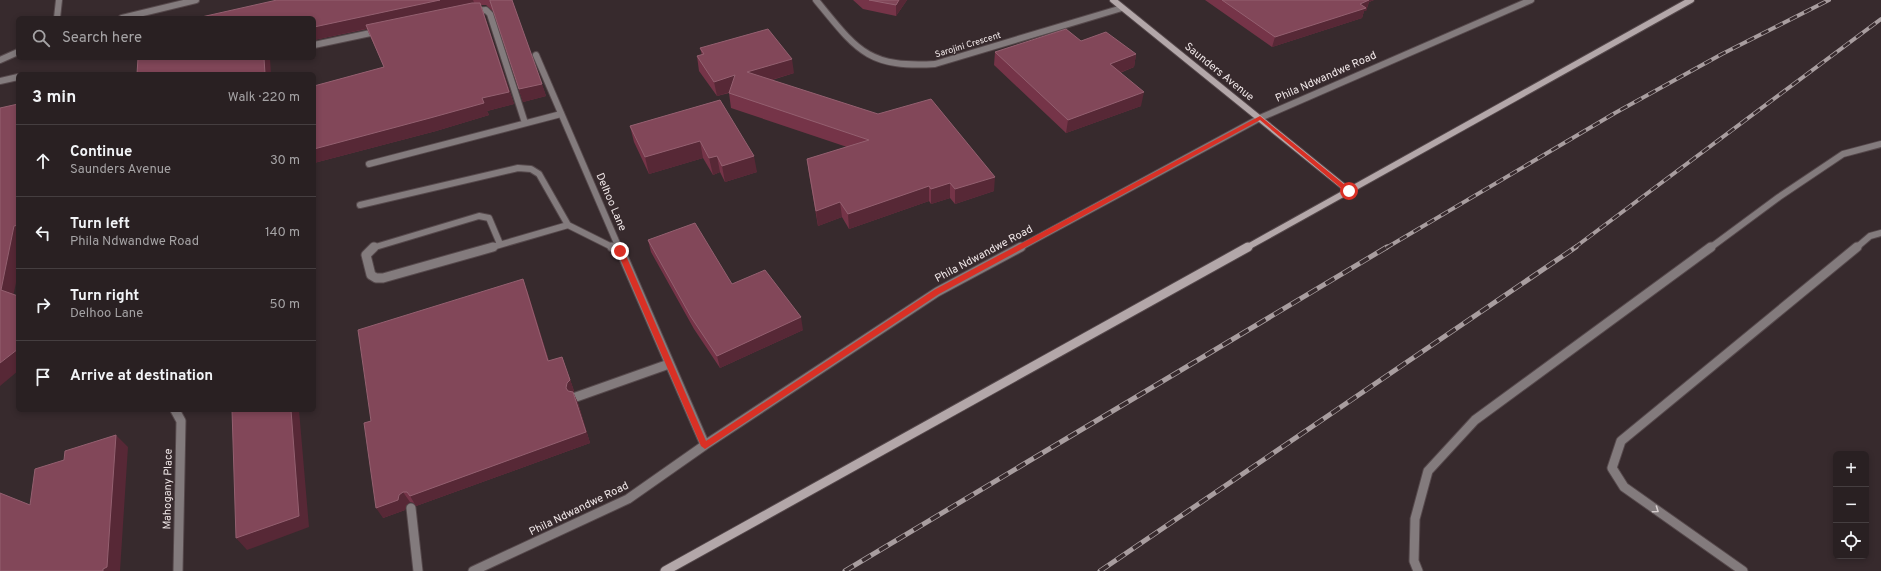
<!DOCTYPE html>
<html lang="en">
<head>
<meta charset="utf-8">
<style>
  body { margin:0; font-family:Overpass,sans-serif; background:#31282a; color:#f1f3f6 }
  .controls { position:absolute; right:12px; bottom:12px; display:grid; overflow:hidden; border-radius:6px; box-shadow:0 2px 6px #0003 }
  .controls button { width:36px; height:36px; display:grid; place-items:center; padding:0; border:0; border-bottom:1px solid #453e40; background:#292022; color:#f1f3f6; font:20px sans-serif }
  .stop { position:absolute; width:12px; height:12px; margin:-9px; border:3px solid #d93025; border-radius:50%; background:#fff }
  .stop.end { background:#d93025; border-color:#fff; box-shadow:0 1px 4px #0008 }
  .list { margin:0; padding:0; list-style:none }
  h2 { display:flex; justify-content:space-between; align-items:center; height:52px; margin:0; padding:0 16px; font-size:17px }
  h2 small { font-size:13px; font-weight:400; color:#a5a3a5 }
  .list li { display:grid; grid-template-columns:26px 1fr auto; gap:12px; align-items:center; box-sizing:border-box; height:72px; padding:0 16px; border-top:1px solid #453e40 }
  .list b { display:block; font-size:15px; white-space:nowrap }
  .list p { margin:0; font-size:13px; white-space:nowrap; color:#a5a3a5 }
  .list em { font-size:13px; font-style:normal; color:#a5a3a5 }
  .icon { flex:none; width:22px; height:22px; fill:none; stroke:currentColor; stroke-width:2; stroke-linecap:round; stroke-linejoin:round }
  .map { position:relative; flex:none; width:1881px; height:571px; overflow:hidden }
  .search { position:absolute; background:#292022; box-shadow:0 2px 6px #0003; left:16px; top:16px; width:300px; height:44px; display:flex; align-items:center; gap:10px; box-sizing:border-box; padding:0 14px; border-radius:6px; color:#a5a3a5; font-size:15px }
  .panel { position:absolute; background:#292022; box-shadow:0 2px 6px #0003; left:16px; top:72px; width:300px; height:340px; border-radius:6px }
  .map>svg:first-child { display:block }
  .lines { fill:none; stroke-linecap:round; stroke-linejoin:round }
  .lane-far1-casing { stroke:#55484b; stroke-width:8 }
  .lane-casing { stroke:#55484b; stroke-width:11 }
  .street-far1-casing { stroke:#55484b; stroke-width:8 }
  .street-casing { stroke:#55484b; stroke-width:11 }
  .secondary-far1-casing { stroke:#55484b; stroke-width:8 }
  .secondary-casing { stroke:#55484b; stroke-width:11 }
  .lane-far1 { stroke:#837b7d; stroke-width:6 }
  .lane { stroke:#837b7d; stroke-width:9 }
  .street-far1 { stroke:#837b7d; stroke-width:6 }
  .street { stroke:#837b7d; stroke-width:9 }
  .secondary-far1 { stroke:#b3a7a9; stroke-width:6 }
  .secondary { stroke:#b3a7a9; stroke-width:9 }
  .rail-far1-casing { stroke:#a89d9f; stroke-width:4 }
  .rail-casing { stroke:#a89d9f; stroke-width:5 }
  .rail-far1 { stroke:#372a2d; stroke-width:2.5; stroke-dasharray:8; stroke-linecap:butt }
  .rail { stroke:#372a2d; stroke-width:3.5; stroke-dasharray:10; stroke-linecap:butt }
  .wall { fill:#753448 }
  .shaded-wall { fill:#572836 }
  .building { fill:#824759; stroke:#946070 }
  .oneway { stroke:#d5cccd }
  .route { fill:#d93025 }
  .labels { text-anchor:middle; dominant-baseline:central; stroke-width:3; stroke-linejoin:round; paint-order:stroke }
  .far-street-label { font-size:9px; fill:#f0e7e8; stroke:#372a2d }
  .street-label { font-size:11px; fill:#f0e7e8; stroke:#372a2d }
</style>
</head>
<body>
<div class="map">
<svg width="1881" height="571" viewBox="0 0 1881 571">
  <rect width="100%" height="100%" fill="#372a2d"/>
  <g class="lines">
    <defs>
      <path id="lane-far1" d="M 473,11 L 486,10 L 490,14 L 525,123
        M 314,45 L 380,31
        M 369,164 L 561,114
        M 360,205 L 518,168 L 531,169 L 539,174 L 568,225
        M 372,248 L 479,216 L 489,218 L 500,244
        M 489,248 L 568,225 L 614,248
        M 1856,248 L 1870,236 L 1881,233"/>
      <path id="lane" d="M 374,247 L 366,255 L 371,275 L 376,278 L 383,278 L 493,247
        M 612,247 L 621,251
        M 576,397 L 669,364
        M 411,508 L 418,571
        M 1743,571 L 1624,487 L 1612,468 L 1621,441 L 1857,247"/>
      <path id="street-far1" d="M 816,0 C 857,50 867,68 935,64 L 1122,8
        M 57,18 L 59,0
        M 122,18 L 196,0
        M 536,55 L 619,248
        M 0,60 L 18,52
        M 0,81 L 18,77
        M 1019,248 L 1260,118 L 1531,0
        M 1710,248 L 1779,197 L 1843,154 L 1881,144"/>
      <path id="street" d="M 619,247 L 705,445
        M 175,410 L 181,421 L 178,571
        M 473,571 L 628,499 L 705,445 L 937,292 L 1021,247
        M 1418,571 L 1414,561 L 1415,519 L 1428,471 L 1475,420 L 1711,247"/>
      <path id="secondary-far1" d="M 1113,0 L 1349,191
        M 1246,248 L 1691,0"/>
      <path id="secondary" d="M 665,571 L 1248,247"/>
    </defs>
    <use href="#lane-far1" class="lane-far1-casing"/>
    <use href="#lane" class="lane-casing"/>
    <use href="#street-far1" class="street-far1-casing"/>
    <use href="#street" class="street-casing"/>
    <use href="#secondary-far1" class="secondary-far1-casing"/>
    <use href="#secondary" class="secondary-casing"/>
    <use href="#lane-far1" class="lane-far1"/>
    <use href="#lane" class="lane"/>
    <use href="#street-far1" class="street-far1"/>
    <use href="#street" class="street"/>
    <use href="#secondary-far1" class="secondary-far1"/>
    <use href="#secondary" class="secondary"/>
    <defs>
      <path id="rail-far1" d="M 1386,248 L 1615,113 L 1722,54 L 1829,0
        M 1574,248 L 1881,19"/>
      <path id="rail" d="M 845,571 L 1387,247
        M 1100,571 L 1576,247"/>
    </defs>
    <use href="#rail-far1" class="rail-far1-casing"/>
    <use href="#rail" class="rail-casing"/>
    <use href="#rail-far1" class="rail-far1"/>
    <use href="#rail" class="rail"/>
  </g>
  <path class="wall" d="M 277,0 L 512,0 L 546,96 L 523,102 L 494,12 L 486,5 L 481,5 L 514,104 L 487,111 L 489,115 L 436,131 L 314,163 L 314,86 L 384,67 L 367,29 L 314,40 Z
    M 853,0 L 907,0 L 896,16 L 863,9 Z
    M 1205,0 L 1374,0 L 1369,2 L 1366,11 L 1364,11 L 1362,18 L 1272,47 Z
    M 1081,41 L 1136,54 L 1134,67 L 1120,73 L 1141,106 L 1066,133 L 994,65 L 995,52 Z
    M 700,48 L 794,73 L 772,80 L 994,191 L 955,204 L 950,198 L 931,204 L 929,201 L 849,229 L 842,217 L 818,226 L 809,174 L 807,159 L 847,147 L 731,108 L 729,93 L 717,96 L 699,71 L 697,56 L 702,55 Z
    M 720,100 L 757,172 L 725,182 L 720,172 L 713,175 L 703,158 L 649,174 L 634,142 L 630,126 Z
    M 648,240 L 732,284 L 803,330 L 720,368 L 694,329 L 651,252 Z
    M 527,290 L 549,361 L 562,357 L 566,368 L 574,391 L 573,392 L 578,403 L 590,443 L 416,506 L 414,503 L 410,502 L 406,505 L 405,510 L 383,518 L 371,421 Z"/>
  <path class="shaded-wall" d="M 440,0 L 473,0 L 475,5 L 314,40 L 314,27 Z
    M 899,0 L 907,0 L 896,16 L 896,5 Z
    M 1359,0 L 1374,0 L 1369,2 L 1366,11 L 1364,11 L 1362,18 L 1272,47 L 1275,37 Z
    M 484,15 L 514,104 L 487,111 L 489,115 L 436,131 L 314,163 L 314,149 Z
    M 1136,54 L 1134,67 L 1108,77 L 1110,64 Z
    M 264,58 L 270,58 L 271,74 L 265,74 Z
    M 792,59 L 794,73 L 750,86 L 747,72 Z
    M 735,75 L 737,90 L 717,96 L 714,82 Z
    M 542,84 L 546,96 L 523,102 L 519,89 Z
    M 1144,92 L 1141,106 L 1066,133 L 1068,120 Z
    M 700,141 L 703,158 L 649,174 L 645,157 Z
    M 717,156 L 720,172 L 713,175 L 709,158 Z
    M 754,156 L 757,172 L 725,182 L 722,166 Z
    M 995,177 L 994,191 L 955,204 L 955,189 Z
    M 950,183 L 950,198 L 931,204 L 931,189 Z
    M 929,186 L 929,201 L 849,229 L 848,214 Z
    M 840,202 L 842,217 L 818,226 L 816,211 Z
    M 18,225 L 18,273 L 12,302 L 1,290 L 14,226 Z
    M 523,279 L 527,290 L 552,372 L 548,361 Z
    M 801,317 L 803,330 L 720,368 L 717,356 Z
    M 18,349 L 18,371 L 0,386 L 0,363 Z
    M 562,357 L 566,368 L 574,391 L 571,393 L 570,399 L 566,388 Z
    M 573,392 L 578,403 L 590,443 L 416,506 L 410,496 Z
    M 291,410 L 299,410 L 309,527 L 247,550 L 236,538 Z
    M 116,435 L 128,447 L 120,571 L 103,571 Z
    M 403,492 L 410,502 L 406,505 L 405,510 L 383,518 L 376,508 Z"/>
  <path class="building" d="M 277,0 L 440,0 L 314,27 L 314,18 L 197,18 Z
    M 490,0 L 512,0 L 542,84 L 519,89 L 490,1 Z
    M 869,0 L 899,0 L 896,5 Z
    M 1222,0 L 1369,0 L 1360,4 L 1366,8 L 1275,37 Z
    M 472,3 L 480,3 L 509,92 L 482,98 L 484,103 L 430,118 L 314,149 L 314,86 L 384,67 L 366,25 Z
    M 768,29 L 792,59 L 747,72 L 878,114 L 931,99 L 995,177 L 955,189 L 950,183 L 931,189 L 929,186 L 848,214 L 840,202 L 816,211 L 807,159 L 869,140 L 729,93 L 735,75 L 714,82 L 697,56 L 704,54 L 700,48 Z
    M 1066,29 L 1081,41 L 1106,32 L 1136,54 L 1110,64 L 1144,92 L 1068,120 L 995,52 Z
    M 138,58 L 264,58 L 265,74 L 137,74 Z
    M 720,100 L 754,156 L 722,166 L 717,156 L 709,158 L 700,141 L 645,157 L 630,126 Z
    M 18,104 L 18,225 L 14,226 L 1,290 L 18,296 L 18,349 L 0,363 L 0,108 Z
    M 695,223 L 732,284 L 765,270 L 801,317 L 717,356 L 691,317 L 648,240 Z
    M 523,279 L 548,361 L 562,357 L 570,380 L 567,383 L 566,388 L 568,391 L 573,392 L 586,432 L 410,496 L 407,492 L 403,492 L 399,495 L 398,500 L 376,508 L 364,423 L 371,421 L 358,330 Z
    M 232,410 L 291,410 L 299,516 L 236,538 Z
    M 116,435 L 107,567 L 103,569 L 103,571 L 0,571 L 0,493 L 30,505 L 35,469 L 64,460 L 65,451 Z"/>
  <defs><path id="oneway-chevron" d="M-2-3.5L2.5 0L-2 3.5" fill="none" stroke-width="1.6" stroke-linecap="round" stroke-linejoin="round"/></defs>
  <use class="oneway" href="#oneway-chevron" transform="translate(1656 510) rotate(35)"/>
  <path class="route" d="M 1260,116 L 1351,190 L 1351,193 L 1347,193 L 1260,120 L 939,294 L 705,449 L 701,446 L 617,251 L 620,249 L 624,251 L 706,441 L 934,290 Z"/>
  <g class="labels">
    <g class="far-street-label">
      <text transform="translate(968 45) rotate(-17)">Sarojini Crescent</text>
    </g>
    <g class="street-label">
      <text transform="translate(1219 72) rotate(39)">Saunders Avenue</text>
      <text transform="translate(1326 77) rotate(-24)">Phila Ndwandwe Road</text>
      <text transform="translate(611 202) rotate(67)">Delhoo Lane</text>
      <text transform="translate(984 254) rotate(-28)">Phila Ndwandwe Road</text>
      <text transform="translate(168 489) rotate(-89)">Mahogany Place</text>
      <text transform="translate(579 509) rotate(-26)">Phila Ndwandwe Road</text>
    </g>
  </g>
</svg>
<div class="controls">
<button>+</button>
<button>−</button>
<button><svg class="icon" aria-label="locate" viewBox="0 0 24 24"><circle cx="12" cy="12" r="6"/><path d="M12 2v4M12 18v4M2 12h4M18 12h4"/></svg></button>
</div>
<div class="stop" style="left:1349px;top:191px"></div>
<div class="stop end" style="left:620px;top:251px"></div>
<div class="search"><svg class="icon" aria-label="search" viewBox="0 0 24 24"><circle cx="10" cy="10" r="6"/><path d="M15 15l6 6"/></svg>Search here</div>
<section class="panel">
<h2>3 min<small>Walk · 220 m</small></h2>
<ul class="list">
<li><svg class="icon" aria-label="ahead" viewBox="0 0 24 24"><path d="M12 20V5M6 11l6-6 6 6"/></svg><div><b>Continue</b><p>Saunders Avenue</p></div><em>30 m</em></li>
<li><svg class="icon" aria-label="left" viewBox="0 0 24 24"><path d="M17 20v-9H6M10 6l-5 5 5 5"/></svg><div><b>Turn left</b><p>Phila Ndwandwe Road</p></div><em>140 m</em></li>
<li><svg class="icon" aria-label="right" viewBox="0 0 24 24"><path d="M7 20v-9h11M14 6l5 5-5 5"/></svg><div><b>Turn right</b><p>Delhoo Lane</p></div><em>50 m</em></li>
<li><svg class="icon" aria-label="arrive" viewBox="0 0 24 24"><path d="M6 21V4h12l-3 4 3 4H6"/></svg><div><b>Arrive at destination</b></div></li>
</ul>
</section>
</div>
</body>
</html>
